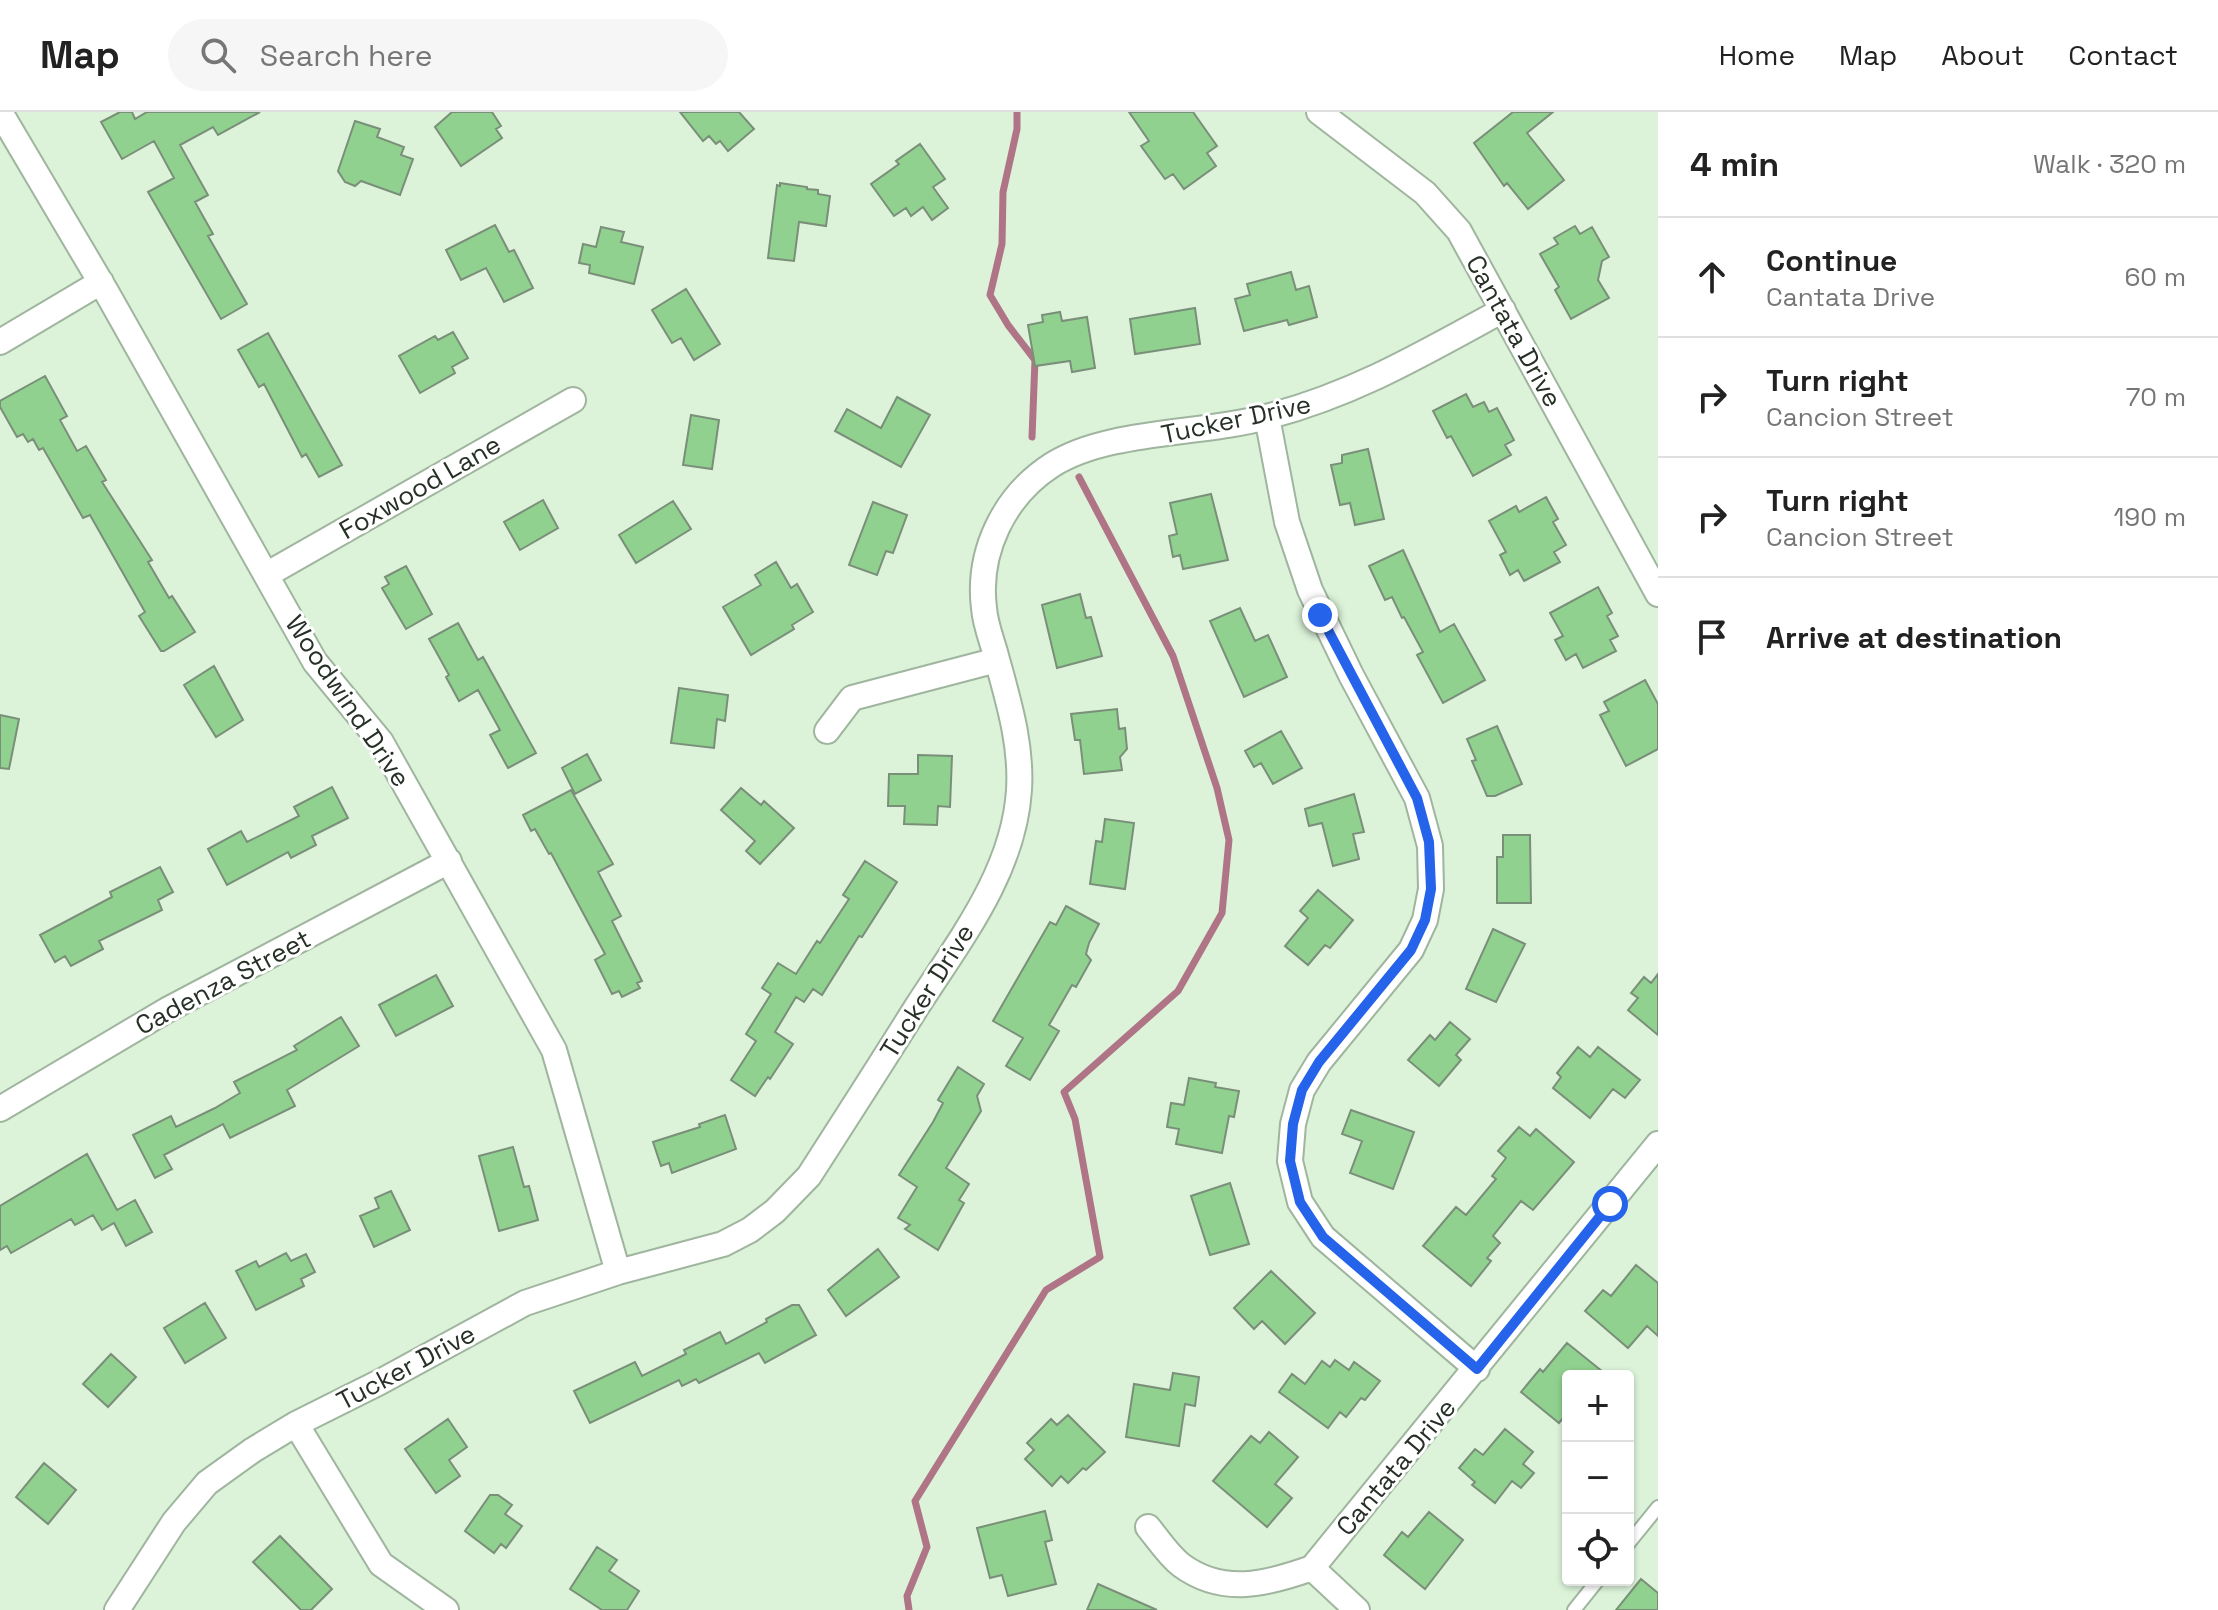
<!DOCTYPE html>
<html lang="en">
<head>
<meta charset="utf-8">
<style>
  body { margin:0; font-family:"Space Grotesk",sans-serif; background:#f6f6f6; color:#222 }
  .controls { position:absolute; right:24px; bottom:24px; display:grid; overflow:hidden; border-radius:8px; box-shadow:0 2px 6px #0004 }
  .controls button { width:72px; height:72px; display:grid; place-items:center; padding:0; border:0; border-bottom:2px solid #e0e0e0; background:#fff; color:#222; font:40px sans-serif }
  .stop { position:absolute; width:24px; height:24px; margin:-18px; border:6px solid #2563eb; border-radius:50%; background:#fff }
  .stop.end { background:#2563eb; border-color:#fff; box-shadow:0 2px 8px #0008 }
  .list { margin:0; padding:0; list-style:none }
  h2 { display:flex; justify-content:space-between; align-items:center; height:104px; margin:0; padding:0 32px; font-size:34px }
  h2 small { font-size:26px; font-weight:400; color:#767676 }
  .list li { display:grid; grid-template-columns:52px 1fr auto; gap:24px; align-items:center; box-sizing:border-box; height:120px; padding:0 32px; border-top:2px solid #e0e0e0 }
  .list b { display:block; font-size:30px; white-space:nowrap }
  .list p { margin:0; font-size:26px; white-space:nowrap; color:#767676 }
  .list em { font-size:26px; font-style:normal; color:#767676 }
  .icon { flex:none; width:44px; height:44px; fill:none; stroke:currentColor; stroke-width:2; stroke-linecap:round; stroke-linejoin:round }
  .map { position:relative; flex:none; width:1658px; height:1498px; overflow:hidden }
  header { display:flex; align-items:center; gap:48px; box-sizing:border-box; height:112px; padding:0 40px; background:#fff; border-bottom:2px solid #e0e0e0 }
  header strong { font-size:38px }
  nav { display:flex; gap:44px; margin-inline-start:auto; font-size:28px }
  .search { width:560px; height:72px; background:#f6f6f6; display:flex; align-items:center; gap:20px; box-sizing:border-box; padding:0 28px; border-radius:44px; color:#767676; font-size:30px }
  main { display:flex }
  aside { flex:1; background:#fff }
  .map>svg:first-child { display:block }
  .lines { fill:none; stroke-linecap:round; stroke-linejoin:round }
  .stream { stroke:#af7485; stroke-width:7 }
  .building { fill:#91d18f; stroke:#7a8f79; stroke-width:2 }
  .lane-casing { stroke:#9fb59e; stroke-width:16 }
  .street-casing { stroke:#9fb59e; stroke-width:28 }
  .lane { stroke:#fff; stroke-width:12 }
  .street { stroke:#fff; stroke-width:24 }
  .route { stroke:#2563eb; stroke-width:10 }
  .labels { text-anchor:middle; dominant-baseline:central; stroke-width:6; stroke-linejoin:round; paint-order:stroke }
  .street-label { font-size:26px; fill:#273026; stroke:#fff }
</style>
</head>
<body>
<header>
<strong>Map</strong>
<div class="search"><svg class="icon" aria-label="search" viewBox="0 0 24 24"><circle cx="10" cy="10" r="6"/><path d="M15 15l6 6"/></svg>Search here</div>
<nav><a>Home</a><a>Map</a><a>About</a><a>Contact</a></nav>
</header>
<main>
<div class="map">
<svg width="1658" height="1498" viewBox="0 0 1658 1498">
  <rect width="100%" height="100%" fill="#dcf3da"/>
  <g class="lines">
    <path class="stream" d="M 1017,0 L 1017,17 L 1003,80 L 1002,132 L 990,183 L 1008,213 L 1035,248 L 1032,325
      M 909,1498 L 907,1484 L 927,1435 L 915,1389 L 1046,1178 L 1100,1145 L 1075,1007 L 1064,980 L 1178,879 L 1222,801 L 1229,728 L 1217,676 L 1173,544 L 1079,365"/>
  </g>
  <path class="building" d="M 120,0 L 132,0 L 135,7 L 147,0 L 260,0 L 218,23 L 213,15 L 180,33 L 208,83 L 195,90 L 213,122 L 208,124 L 247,192 L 221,207 L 148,80 L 174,66 L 154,29 L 122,47 L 101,10 Z
    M 452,0 L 492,0 L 501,14 L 496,17 L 502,26 L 461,54 L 435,15 Z
    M 680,0 L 739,0 L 754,17 L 728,39 L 720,29 L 716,32 L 709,24 L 703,29 Z
    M 1129,0 L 1193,0 L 1217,34 L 1207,41 L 1216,54 L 1184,77 L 1173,62 L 1165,67 L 1141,34 L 1149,29 Z
    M 1513,0 L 1553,0 L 1527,21 L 1564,68 L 1528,97 L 1507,71 L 1504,74 L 1474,31 Z
    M 355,9 L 380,17 L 377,25 L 404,35 L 401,43 L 413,47 L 400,83 L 361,69 L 355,74 L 345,70 L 338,59 Z
    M 920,32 L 945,67 L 933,75 L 948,96 L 932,108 L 923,95 L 911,104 L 906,96 L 894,104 L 871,72 L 899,52 L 896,49 Z
    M 780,71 L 807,75 L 807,77 L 818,78 L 818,82 L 830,84 L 826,114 L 799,110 L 794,149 L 768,146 L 777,73 L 780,74 Z
    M 495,113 L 509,140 L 514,138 L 533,176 L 504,190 L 486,156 L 461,168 L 446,138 Z
    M 1575,114 L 1580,122 L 1592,115 L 1609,145 L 1602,149 L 1598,168 L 1609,186 L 1571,207 L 1555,178 L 1559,175 L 1540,142 L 1558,132 L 1554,126 Z
    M 601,115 L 624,120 L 621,130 L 643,135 L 634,172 L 589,161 L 590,153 L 579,151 L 583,132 L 596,135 Z
    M 1291,160 L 1296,178 L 1309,174 L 1317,205 L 1289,213 L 1287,208 L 1244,219 L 1235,187 L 1250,183 L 1247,172 Z
    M 686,177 L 720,232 L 694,248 L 681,226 L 672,231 L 652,198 Z
    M 1195,196 L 1200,232 L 1135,242 L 1130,207 Z
    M 1060,200 L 1062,209 L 1087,205 L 1095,256 L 1072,260 L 1070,249 L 1035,254 L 1028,213 L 1043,210 L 1042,203 Z
    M 453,220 L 468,246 L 452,255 L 455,261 L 420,281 L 399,244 L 435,224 L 438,228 Z
    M 268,221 L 342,353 L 319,365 L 306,342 L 302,345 L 264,272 L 259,275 L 238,238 Z
    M 45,264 L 67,304 L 60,308 L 77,339 L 86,334 L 106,368 L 102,370 L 152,448 L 148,450 L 169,486 L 172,484 L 195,520 L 164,539 L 161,539 L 139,504 L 145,500 L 90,403 L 83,406 L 43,336 L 39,338 L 33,327 L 28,330 L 23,322 L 17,325 L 0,295 L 0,289 Z
    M 1466,282 L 1473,295 L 1484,290 L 1489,300 L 1497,296 L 1514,328 L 1505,333 L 1511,343 L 1473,364 L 1451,324 L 1447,326 L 1433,299 Z
    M 897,285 L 930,303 L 901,355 L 835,319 L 847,297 L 881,316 Z
    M 691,303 L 719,308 L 712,357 L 683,353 Z
    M 1368,337 L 1384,407 L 1355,413 L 1350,391 L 1340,393 L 1331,353 L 1342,351 L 1342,343 Z
    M 1211,382 L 1228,448 L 1183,457 L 1180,443 L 1173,445 L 1169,424 L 1177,422 L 1170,391 Z
    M 1546,385 L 1558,407 L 1553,410 L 1566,433 L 1554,440 L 1560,450 L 1524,469 L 1518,458 L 1510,463 L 1500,443 L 1506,440 L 1489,409 L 1516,394 L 1519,400 Z
    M 543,388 L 558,416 L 520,438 L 504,410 Z
    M 673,389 L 691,417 L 636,451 L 619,423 Z
    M 873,390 L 907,403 L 893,441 L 886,439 L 877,463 L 849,453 Z
    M 1403,438 L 1440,520 L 1454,512 L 1485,568 L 1443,591 L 1417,543 L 1423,540 L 1404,505 L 1402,506 L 1392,485 L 1385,488 L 1369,454 Z
    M 776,450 L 791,476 L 797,472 L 813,500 L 792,513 L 794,517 L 751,543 L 723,495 L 761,473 L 755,463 Z
    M 406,454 L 432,502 L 406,517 L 382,476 L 389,472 L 385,465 Z
    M 1598,475 L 1612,501 L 1607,504 L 1618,524 L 1610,528 L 1616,539 L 1583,556 L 1576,542 L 1566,548 L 1555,528 L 1563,524 L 1550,501 Z
    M 1080,482 L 1086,506 L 1091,505 L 1102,544 L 1057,556 L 1042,493 Z
    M 1240,496 L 1255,529 L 1268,523 L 1287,565 L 1244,585 L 1210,509 Z
    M 458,511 L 478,548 L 483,545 L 536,641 L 508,656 L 490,623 L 500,618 L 478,578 L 459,589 L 446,565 L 449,563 L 429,527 Z
    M 214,554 L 243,608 L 216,625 L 184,573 Z
    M 1645,568 L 1658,592 L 1658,637 L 1626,654 L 1600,603 L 1609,599 L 1604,590 Z
    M 679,576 L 728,583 L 725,609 L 717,607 L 714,636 L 671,631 Z
    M 1117,597 L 1119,617 L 1125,616 L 1127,637 L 1120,645 L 1122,658 L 1084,662 L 1080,628 L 1075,628 L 1071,602 Z
    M 0,603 L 19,607 L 9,657 L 0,656 Z
    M 1497,614 L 1522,672 L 1495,684 L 1487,684 L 1472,649 L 1476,648 L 1467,627 Z
    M 1281,619 L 1302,656 L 1273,672 L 1261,651 L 1254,655 L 1245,639 Z
    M 587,642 L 601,668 L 575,682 L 562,656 Z
    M 918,643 L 952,644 L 950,695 L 938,694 L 937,713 L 904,712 L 905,694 L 888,694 L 889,662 L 918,662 Z
    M 332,675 L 348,706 L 312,724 L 316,733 L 291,746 L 288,740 L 227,773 L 208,737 L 241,719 L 247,730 L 299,704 L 294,695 Z
    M 741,676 L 761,693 L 764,689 L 794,716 L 760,752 L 746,739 L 755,729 L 721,698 Z
    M 571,678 L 613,752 L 598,760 L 621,804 L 612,809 L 642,869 L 637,871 L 640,876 L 622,885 L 619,879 L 612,882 L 595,848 L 605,842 L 551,741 L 549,742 L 535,717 L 531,719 L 523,703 Z
    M 1354,682 L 1364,720 L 1353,722 L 1359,747 L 1333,754 L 1322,711 L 1309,714 L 1305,697 Z
    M 1105,707 L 1134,711 L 1125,777 L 1090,772 L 1096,729 L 1102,730 Z
    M 1503,723 L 1530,723 L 1531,791 L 1497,791 L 1497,745 L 1503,745 Z
    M 865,749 L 897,770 L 862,825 L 859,824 L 822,883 L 813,877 L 804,890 L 796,885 L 775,920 L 793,932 L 770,967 L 768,965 L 755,984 L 731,968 L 756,929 L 746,922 L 771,882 L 762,876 L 778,851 L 796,862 L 817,829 L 820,831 L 849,787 L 843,783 Z
    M 160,755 L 173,780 L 158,788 L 162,798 L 99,829 L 103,837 L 71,854 L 65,844 L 55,850 L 40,823 L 112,785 L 110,780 Z
    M 1318,778 L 1353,808 L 1330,836 L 1325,833 L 1308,853 L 1285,834 L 1308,806 L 1300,799 Z
    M 1066,794 L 1099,812 L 1089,831 L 1086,842 L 1091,848 L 1076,875 L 1072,873 L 1049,913 L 1059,919 L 1030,968 L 1006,954 L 1023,926 L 993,909 L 1050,810 L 1056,813 Z
    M 1493,817 L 1525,832 L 1496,890 L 1466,877 Z
    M 1658,862 L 1658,923 L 1628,898 L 1638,886 L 1631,881 L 1644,865 L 1651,871 Z
    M 436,863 L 453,894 L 396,924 L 379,893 Z
    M 341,905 L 359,934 L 287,978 L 295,994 L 230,1026 L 223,1012 L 164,1043 L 172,1057 L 155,1066 L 133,1023 L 171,1004 L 176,1015 L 215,996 L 240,981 L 234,970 L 297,938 L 294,934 Z
    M 1450,910 L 1470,927 L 1456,943 L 1461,948 L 1439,974 L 1408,948 L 1430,923 L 1435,928 Z
    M 1578,935 L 1590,945 L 1598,935 L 1640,968 L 1625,986 L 1613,977 L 1590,1006 L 1553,976 L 1561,965 L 1557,961 Z
    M 958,955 L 984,972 L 977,984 L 981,999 L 946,1056 L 969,1072 L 959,1088 L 964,1091 L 938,1138 L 905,1117 L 910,1113 L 898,1106 L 917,1075 L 899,1063 L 933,1010 L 943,991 L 938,988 Z
    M 1189,966 L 1216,971 L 1215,975 L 1239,979 L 1234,1005 L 1229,1004 L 1222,1041 L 1176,1032 L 1179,1017 L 1167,1015 L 1171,991 L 1184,993 Z
    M 1351,998 L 1414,1020 L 1393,1077 L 1350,1061 L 1362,1029 L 1342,1022 Z
    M 725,1003 L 736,1037 L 672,1061 L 669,1051 L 661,1054 L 653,1030 L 700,1015 L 699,1012 Z
    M 1519,1015 L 1530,1024 L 1536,1017 L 1574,1050 L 1533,1098 L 1521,1089 L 1493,1124 L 1500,1131 L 1487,1146 L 1491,1149 L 1471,1174 L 1423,1134 L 1456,1095 L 1466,1103 L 1496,1067 L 1492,1064 L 1506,1046 L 1498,1039 Z
    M 513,1035 L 524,1075 L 529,1074 L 538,1108 L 499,1119 L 479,1044 Z
    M 87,1042 L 117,1098 L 135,1088 L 152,1120 L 126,1134 L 114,1111 L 102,1118 L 93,1103 L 75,1113 L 71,1107 L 11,1141 L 7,1134 L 0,1138 L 0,1094 Z
    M 1230,1071 L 1249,1132 L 1210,1143 L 1191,1084 Z
    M 391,1079 L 410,1118 L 374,1135 L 360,1104 L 379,1096 L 375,1086 Z
    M 878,1137 L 899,1165 L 846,1204 L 828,1178 Z
    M 286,1141 L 291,1149 L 306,1142 L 315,1160 L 301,1167 L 304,1174 L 256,1198 L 236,1159 L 256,1149 L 259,1155 Z
    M 1636,1153 L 1658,1171 L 1658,1224 L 1647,1214 L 1628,1236 L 1585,1199 L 1603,1178 L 1611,1184 Z
    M 1271,1159 L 1315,1201 L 1285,1232 L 1262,1209 L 1254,1217 L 1234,1196 Z
    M 205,1191 L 226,1226 L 185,1251 L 164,1216 Z
    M 792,1193 L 799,1193 L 816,1223 L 765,1251 L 759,1241 L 699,1271 L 696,1267 L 682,1274 L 679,1268 L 590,1311 L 574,1279 L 635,1250 L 642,1264 L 686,1242 L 684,1238 L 720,1220 L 726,1232 L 767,1210 L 766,1207 Z
    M 1567,1231 L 1608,1264 L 1568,1264 L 1568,1300 L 1559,1311 L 1521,1280 L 1540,1257 L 1543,1260 Z
    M 111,1242 L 136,1265 L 108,1295 L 83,1272 Z
    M 1335,1248 L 1349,1258 L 1354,1250 L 1380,1269 L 1365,1288 L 1361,1286 L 1346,1305 L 1340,1300 L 1328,1316 L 1279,1280 L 1292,1262 L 1305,1272 L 1322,1249 L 1330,1255 Z
    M 1173,1261 L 1199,1265 L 1195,1294 L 1185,1292 L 1179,1334 L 1126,1325 L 1134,1272 L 1170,1278 Z
    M 1068,1303 L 1105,1340 L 1086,1358 L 1083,1356 L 1068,1371 L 1061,1364 L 1052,1374 L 1025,1347 L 1034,1338 L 1027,1331 L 1051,1307 L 1057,1313 Z
    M 448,1307 L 467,1335 L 449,1348 L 460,1364 L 436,1381 L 405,1337 Z
    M 1505,1317 L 1533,1340 L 1523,1352 L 1534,1361 L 1521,1376 L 1512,1369 L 1495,1391 L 1472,1373 L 1475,1370 L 1459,1356 L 1475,1337 L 1483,1343 Z
    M 1269,1320 L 1298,1345 L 1275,1372 L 1292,1386 L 1267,1415 L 1213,1369 L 1251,1324 L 1260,1331 Z
    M 44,1351 L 76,1378 L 48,1412 L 16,1385 Z
    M 490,1383 L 498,1383 L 512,1393 L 505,1402 L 522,1414 L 506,1436 L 501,1432 L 494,1441 L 465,1419 Z
    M 1045,1399 L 1052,1428 L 1045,1430 L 1056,1472 L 1008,1484 L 1002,1463 L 990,1466 L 977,1416 Z
    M 1429,1400 L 1463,1428 L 1425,1477 L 1384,1443 L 1402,1420 L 1408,1425 Z
    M 280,1424 L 332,1477 L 311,1498 L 301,1498 L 253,1450 Z
    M 597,1435 L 617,1448 L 609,1459 L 639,1479 L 627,1498 L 602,1498 L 570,1477 Z
    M 1641,1467 L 1658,1481 L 1658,1498 L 1616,1498 Z
    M 1098,1472 L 1157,1498 L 1087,1498 Z"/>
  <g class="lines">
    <defs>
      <path id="lane" d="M 1628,1432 L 1658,1395
        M 1574,1498 L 1598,1468"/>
      <path id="street" d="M 0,0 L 107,181 L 315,550 L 381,630 L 554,938 L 618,1160
        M 1319,0 L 1425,81 L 1459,119 L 1658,482
        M 0,230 L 101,170
        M 1267,305 L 1287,410 L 1310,478 L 1351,563 L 1417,686 L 1430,734 L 1431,777 L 1425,808 L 1411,838 L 1319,950 L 1302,978 L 1293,1012 L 1290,1049 L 1300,1090 L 1323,1125 L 1477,1257
        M 266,463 L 573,288
        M 827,619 L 852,586 L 997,548
        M 0,997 L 167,898 L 449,749
        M 296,1312 L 381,1452 L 446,1498
        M 1148,1415 C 1158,1427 1168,1443 1181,1453 C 1223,1484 1267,1472 1312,1456 L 1658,1032
        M 1312,1456 L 1357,1498
        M 117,1498 L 174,1410 L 207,1371 L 253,1338 L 296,1312 L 380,1270 L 525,1191 L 618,1160 L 723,1132 L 750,1118 L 775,1099 L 809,1064 C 845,1008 881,952 916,896 C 959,829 1014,760 1019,678 C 1022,630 1007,585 995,540 C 991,526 985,511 984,496 C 977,440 1004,384 1052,353 C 1109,317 1204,323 1270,304 C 1357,281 1424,241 1503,198"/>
    </defs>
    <use href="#lane" class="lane-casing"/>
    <use href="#street" class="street-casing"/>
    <use href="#lane" class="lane"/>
    <use href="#street" class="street"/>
  </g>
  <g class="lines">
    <path class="route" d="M 1320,503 L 1417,686 L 1429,730 L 1431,777 L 1425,808 L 1411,838 L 1319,950 L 1302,978 L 1293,1012 L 1290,1049 L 1300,1090 L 1323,1125 L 1477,1257 L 1610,1092"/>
  </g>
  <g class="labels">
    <g class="street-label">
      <text transform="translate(1514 219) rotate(61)">Cantata Drive</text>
      <text transform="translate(1236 307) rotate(-12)">Tucker Drive</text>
      <text transform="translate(420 375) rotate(-30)">Foxwood Lane</text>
      <text transform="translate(348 589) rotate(56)">Woodwind Drive</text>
      <text transform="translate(223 870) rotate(-28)">Cadenza Street</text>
      <text transform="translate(927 879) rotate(-58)">Tucker Drive</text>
      <text transform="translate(406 1255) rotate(-28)">Tucker Drive</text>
      <text transform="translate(1396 1355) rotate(-50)">Cantata Drive</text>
    </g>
  </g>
</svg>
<div class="controls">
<button>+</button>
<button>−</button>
<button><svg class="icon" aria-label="locate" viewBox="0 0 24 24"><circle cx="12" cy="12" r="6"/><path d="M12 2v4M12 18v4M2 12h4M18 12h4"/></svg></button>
</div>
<div class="stop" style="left:1610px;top:1092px"></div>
<div class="stop end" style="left:1320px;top:503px"></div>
</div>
<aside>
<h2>4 min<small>Walk · 320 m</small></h2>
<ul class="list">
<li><svg class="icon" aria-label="ahead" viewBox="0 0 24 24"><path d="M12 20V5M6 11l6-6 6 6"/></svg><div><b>Continue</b><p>Cantata Drive</p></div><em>60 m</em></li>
<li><svg class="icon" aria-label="right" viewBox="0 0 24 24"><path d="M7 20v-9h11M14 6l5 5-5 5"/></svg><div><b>Turn right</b><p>Cancion Street</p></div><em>70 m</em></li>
<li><svg class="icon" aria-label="right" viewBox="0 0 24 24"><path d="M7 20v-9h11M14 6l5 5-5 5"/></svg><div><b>Turn right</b><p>Cancion Street</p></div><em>190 m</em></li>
<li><svg class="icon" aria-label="arrive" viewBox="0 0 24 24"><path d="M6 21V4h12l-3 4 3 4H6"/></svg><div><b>Arrive at destination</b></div></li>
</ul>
</aside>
</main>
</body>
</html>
